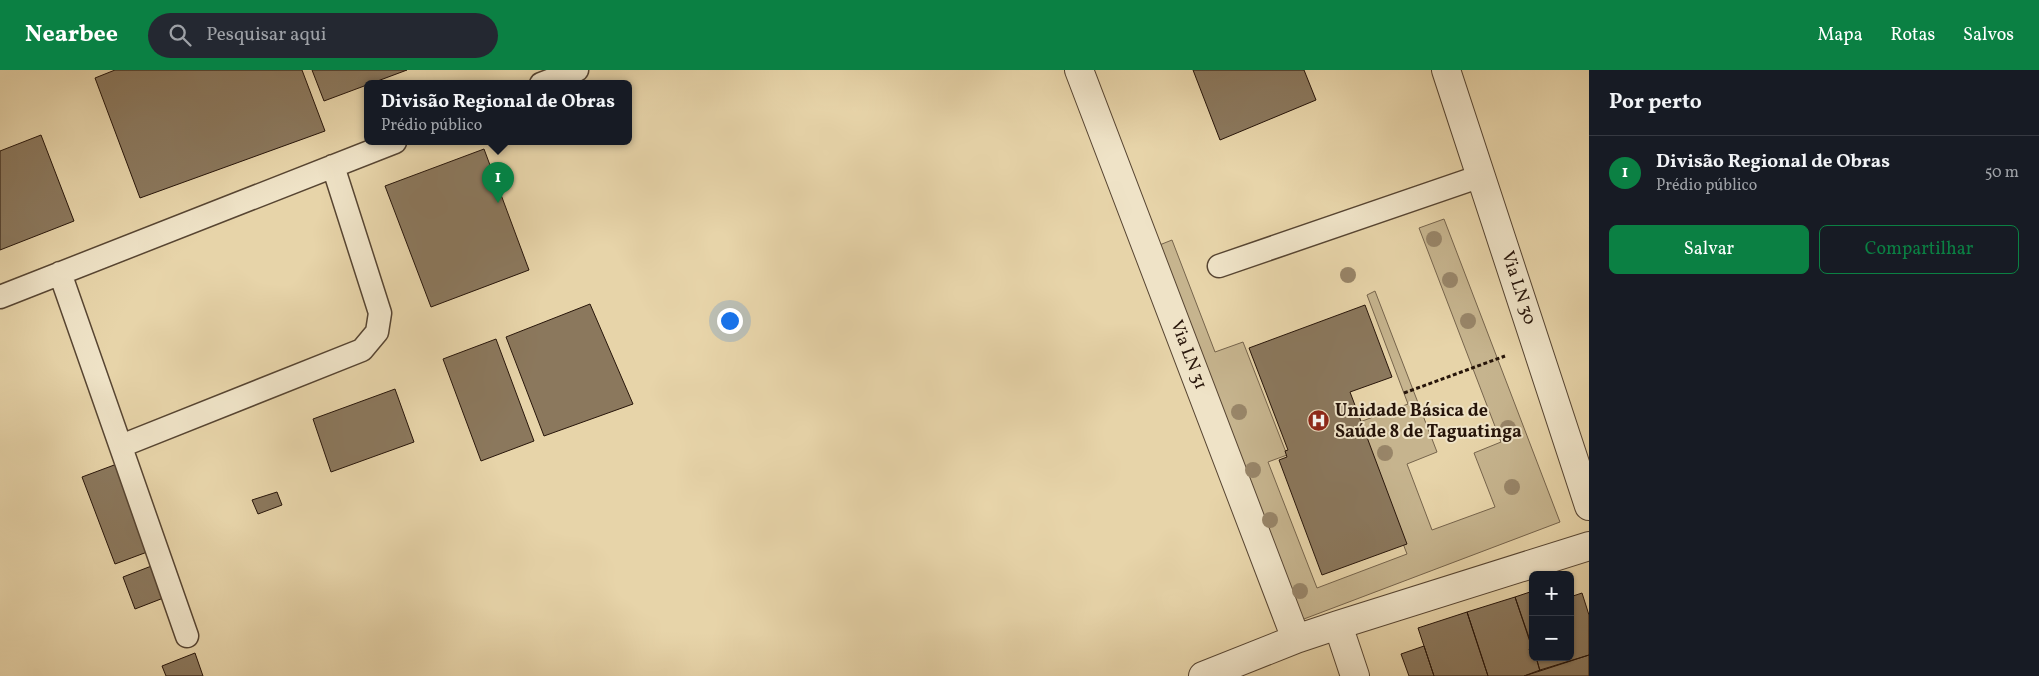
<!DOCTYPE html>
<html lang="pt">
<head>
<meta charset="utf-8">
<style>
  body { margin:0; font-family:Vollkorn,serif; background:#242831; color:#f1f3f6 }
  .controls { position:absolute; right:15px; bottom:15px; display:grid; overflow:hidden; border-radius:8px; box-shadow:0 1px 4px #0004 }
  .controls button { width:45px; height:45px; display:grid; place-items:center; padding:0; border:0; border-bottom:1px solid #363941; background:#171b24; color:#f1f3f6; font:25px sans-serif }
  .you { position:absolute; left:729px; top:250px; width:18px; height:18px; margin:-12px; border:4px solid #fff; border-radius:50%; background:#1a73e8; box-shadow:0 0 0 8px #1a73e833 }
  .badge { display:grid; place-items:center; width:32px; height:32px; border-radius:50%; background:#0b8043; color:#fff; font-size:16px; font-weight:700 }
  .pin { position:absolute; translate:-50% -41px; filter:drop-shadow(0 1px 2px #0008) }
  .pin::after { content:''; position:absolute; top:26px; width:18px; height:15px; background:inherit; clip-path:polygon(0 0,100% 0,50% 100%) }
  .popup { position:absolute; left:364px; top:10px; width:268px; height:65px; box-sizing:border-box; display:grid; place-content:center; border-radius:8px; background:#171b24; filter:drop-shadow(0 1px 4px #0005); font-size:16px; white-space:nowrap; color:#9ea1a6 }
  .popup b { font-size:19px; color:#f1f3f6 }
  .popup::after { content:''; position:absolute; left:50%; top:100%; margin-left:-10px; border:10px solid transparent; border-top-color:#171b24 }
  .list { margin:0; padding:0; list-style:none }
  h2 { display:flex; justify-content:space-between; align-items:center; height:65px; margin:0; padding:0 20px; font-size:21px }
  h2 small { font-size:16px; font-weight:400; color:#9ea1a6 }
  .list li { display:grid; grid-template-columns:32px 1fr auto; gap:15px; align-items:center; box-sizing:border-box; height:75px; padding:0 20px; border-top:1px solid #363941 }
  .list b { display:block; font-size:19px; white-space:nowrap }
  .list p { margin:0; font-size:16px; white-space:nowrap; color:#9ea1a6 }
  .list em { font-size:16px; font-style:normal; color:#9ea1a6 }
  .actions { display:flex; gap:10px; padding:15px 20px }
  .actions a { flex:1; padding:11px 0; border:1px solid #0b8043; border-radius:8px; text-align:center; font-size:18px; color:#0b8043 }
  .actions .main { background:#0b8043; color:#fff }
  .icon { flex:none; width:28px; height:28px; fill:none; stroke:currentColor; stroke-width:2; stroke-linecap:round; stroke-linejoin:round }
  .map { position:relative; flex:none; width:1589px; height:606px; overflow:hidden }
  header { display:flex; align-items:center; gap:30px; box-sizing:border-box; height:70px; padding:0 25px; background:#0b8043; color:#fff }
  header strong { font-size:24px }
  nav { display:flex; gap:28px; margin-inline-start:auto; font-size:18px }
  .search { width:350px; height:45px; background:#242831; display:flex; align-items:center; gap:12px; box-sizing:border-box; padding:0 18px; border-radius:28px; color:#9ea1a6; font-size:19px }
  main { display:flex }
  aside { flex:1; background:#171b24 }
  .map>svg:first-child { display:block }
  .green { fill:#c6b48e; stroke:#76644c }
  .building { fill:#8b785d; stroke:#27150a }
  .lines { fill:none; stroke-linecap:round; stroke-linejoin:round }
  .lane-casing { stroke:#574532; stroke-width:25 }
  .street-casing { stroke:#574532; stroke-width:30 }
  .path { stroke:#27150a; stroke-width:3; stroke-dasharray:4 2.5; stroke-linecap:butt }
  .lane { stroke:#efe3c7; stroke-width:22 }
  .street { stroke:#efe3c7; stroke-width:28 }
  .tree { fill:#988568 }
  .labels { text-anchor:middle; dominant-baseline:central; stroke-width:4; stroke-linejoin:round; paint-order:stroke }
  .street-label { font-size:18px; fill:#27150a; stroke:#efe3c7 }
  .poi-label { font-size:18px; font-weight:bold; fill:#27150a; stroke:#efe3c7; text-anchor:start }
</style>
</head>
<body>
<header>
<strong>Nearbee</strong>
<div class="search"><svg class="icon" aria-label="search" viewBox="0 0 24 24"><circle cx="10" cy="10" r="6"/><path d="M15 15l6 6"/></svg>Pesquisar aqui</div>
<nav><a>Mapa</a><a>Rotas</a><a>Salvos</a></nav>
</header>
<main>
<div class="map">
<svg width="1589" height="606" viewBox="0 0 1589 606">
  <rect width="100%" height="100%" fill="#e7d4a9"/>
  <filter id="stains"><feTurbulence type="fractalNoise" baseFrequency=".004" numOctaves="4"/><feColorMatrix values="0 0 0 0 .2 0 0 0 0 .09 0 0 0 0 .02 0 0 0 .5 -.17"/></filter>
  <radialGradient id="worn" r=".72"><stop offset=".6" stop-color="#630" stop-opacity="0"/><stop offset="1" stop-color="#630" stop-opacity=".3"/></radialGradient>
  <path class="green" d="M 1444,149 L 1560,452 L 1296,552 L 1152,178 L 1172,170 L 1215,282 L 1243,272 L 1287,385 L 1268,392 L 1317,518 L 1407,484 L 1357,353 L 1408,334 L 1367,225 L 1375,221 L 1437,382 L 1407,394 L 1432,460 L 1495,437 L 1474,383 L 1501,372 L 1419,158 Z"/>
  <path class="building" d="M 115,0 L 302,0 L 325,61 L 140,128 L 95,8 Z
    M 312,0 L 407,0 L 324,31 Z
    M 1193,0 L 1304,0 L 1316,30 L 1220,70 Z
    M 41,65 L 74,151 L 0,180 L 0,81 Z
    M 484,79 L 529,200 L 431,237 L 385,116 Z
    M 590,234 L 633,334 L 544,366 L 506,267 Z
    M 1365,235 L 1392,307 L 1350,322 L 1407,474 L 1322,505 L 1279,390 L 1287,387 L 1285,381 L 1288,380 L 1249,278 Z
    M 496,269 L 534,371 L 481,391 L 443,289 Z
    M 395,319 L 414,372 L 331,402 L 313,349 Z
    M 133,388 L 166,475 L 115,494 L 82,407 Z
    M 277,422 L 282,435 L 258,444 L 252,430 Z
    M 167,490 L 179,522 L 135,539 L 123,507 Z
    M 1570,518 L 1573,526 L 1582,523 L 1589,545 L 1589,585 L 1540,601 L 1536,587 L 1570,587 Z
    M 1533,521 L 1533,579 L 1515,527 Z
    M 1515,527 L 1532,578 L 1529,579 L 1532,588 L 1536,587 L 1540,601 L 1524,606 L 1488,606 L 1467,542 Z
    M 1467,542 L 1488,606 L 1434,606 L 1418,558 Z
    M 1424,576 L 1434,606 L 1409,606 L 1401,584 Z
    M 195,583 L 203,606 L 166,606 L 162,596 Z
    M 1589,585 L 1589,606 L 1524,606 L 1540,600 Z"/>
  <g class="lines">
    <defs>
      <path id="lane" d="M 541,14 L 577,0
        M 1219,196 L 1481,106
        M 60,203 L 187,566
        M 0,227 L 395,72
        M 121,376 L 362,280 L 377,262 L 380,243 L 333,96"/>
      <path id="street" d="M 1079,0 L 1296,569
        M 1446,0 L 1589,436
        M 1338,555 L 1355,606
        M 1203,606 L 1296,569 L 1338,555 L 1589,476"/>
    </defs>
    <use href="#lane" class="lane-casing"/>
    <use href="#street" class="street-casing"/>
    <path class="path" d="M 1404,323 L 1505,286"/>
    <use href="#lane" class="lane"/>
    <use href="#street" class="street"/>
  </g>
  <g class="tree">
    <circle cx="1434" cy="169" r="8"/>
    <circle cx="1348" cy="205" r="8"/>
    <circle cx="1450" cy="210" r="8"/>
    <circle cx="1468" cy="251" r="8"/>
    <circle cx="1239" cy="342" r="8"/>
    <circle cx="1508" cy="358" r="8"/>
    <circle cx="1385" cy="383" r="8"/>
    <circle cx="1253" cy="400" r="8"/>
    <circle cx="1512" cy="417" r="8"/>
    <circle cx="1270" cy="450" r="8"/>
    <circle cx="1300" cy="521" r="8"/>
  </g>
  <defs>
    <symbol id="hospital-disc" viewBox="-11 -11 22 22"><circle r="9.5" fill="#8f2418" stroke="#efe3c7"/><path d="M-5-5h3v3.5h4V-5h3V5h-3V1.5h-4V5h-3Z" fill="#fff"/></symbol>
  </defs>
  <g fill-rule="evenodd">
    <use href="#hospital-disc" x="1306" y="338" width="25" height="25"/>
  </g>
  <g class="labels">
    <g class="street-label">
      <text transform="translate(1518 218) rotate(72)">Via LN 30</text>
      <text transform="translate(1188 285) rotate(69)">Via LN 31</text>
    </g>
    <g class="poi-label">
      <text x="1335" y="341">Unidade Básica de<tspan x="1335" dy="21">Saúde 8 de Taguatinga</tspan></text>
    </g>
  </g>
  <rect width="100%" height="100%" filter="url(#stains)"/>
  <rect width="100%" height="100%" fill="url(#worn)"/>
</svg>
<div class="controls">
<button>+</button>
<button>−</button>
</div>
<div class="you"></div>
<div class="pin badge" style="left:498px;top:133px">1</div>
<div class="popup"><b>Divisão Regional de Obras</b>Prédio público</div>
</div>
<aside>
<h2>Por perto<small></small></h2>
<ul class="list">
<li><span class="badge">1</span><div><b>Divisão Regional de Obras</b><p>Prédio público</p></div><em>50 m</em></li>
</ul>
<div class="actions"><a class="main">Salvar</a><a>Compartilhar</a></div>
</aside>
</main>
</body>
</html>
